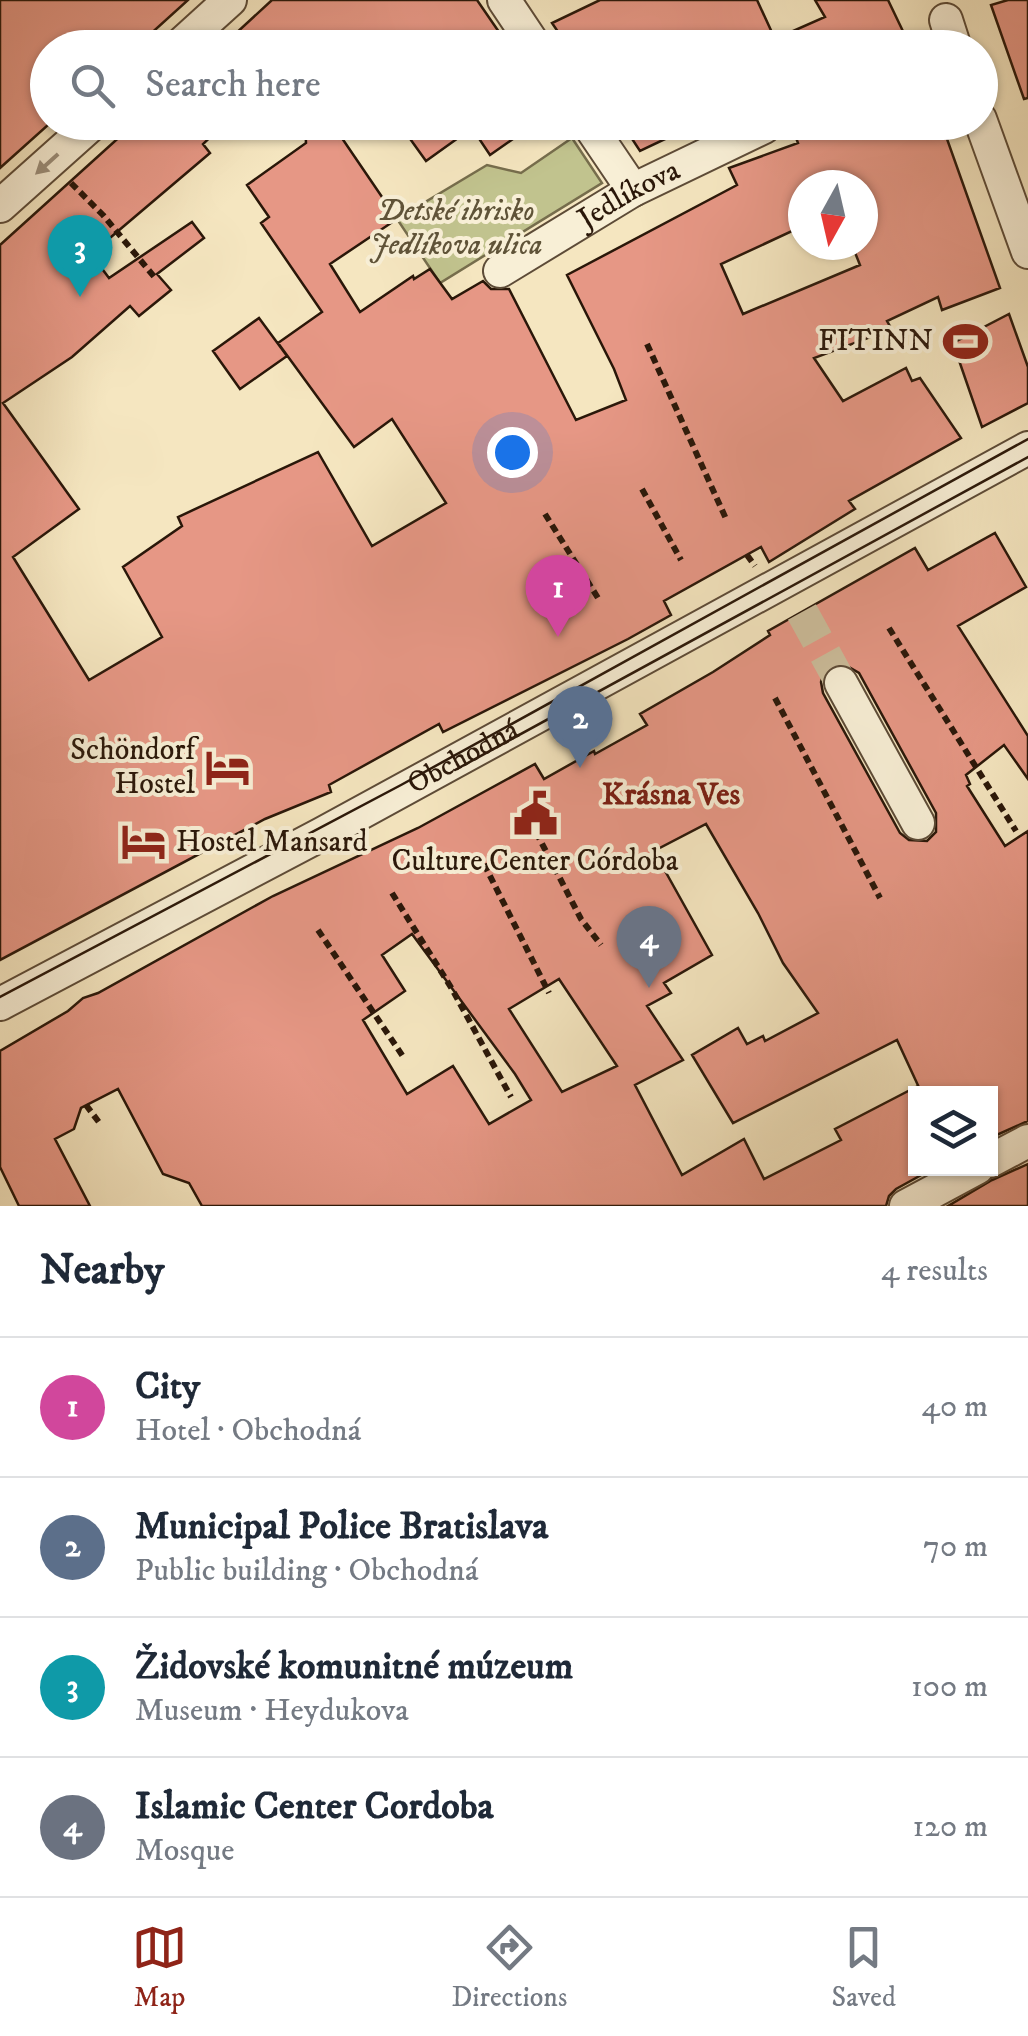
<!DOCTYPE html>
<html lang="en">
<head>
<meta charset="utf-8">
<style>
  body { margin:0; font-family:"IM FELL DW Pica",serif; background:#f6f6f7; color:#1f2937 }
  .controls { position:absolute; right:30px; bottom:30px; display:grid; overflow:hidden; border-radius:0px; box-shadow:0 2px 8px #0004 }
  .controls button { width:90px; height:90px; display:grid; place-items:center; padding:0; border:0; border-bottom:2px solid #e0e1e3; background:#fff; color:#1f2937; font:50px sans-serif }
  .compass { position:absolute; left:788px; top:170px; width:90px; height:90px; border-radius:50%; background:#fff; box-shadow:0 2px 8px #0004; rotate:188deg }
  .you { position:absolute; left:512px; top:452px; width:35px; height:35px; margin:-25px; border:8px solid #fff; border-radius:50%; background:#1a73e8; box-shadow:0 0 0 15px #1a73e833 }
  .badge { display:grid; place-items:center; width:65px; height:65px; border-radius:50%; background:#8f2418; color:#fff; font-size:32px; font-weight:700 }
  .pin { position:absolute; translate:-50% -82px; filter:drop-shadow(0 2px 5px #0008) }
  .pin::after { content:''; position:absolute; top:52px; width:35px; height:30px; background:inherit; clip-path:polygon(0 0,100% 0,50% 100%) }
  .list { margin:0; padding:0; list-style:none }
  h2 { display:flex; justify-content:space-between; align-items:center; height:130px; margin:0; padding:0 40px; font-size:42px }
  h2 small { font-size:32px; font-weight:400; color:#747a83 }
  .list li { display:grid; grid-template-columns:65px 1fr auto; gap:30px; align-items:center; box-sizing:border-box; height:140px; padding:0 40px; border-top:2px solid #e0e1e3 }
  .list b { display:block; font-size:38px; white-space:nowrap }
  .list p { margin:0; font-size:32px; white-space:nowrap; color:#747a83 }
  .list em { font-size:32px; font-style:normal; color:#747a83 }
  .icon { flex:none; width:55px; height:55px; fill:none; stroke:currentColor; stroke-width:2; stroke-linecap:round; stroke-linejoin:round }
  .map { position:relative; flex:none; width:1028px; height:1206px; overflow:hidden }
  .search { position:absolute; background:#fff; box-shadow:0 2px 8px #0004; left:30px; right:30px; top:30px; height:110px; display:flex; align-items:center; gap:25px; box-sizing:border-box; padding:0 35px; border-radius:55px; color:#747a83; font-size:38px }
  .sheet { height:690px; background:#fff }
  nav { display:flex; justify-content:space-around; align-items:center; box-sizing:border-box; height:140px; border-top:2px solid #e0e1e3; background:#fff; font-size:28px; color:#747a83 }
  nav a { display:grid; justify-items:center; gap:5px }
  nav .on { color:#8f2418 }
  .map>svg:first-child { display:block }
  .green { fill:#c1c38e; stroke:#766d4c; stroke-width:2.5 }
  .building { fill:#e69785; stroke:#2a1709; stroke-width:2.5; fill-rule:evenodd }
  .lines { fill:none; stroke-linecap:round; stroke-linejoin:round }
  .minor-tunnel { stroke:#ccbd9b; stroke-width:32; stroke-dasharray:32 16; stroke-linecap:butt }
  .minor-casing { stroke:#5d4b37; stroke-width:36 }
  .path { stroke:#2a1709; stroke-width:6; stroke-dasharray:8 5; stroke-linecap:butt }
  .minor { stroke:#f8efd6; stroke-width:32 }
  .tram { stroke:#2a1709; stroke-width:2.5 }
  .oneway { fill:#9b8e7a }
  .labels { text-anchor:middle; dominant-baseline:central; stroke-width:8; stroke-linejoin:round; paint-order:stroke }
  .street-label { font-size:30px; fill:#2a1709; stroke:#f8efd6 }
  .park-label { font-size:30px; font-style:italic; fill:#5f5338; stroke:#f8efd6 }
  .poi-label { font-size:30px; fill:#2a1709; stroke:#f8efd6; text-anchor:end }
  .neighbourhood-label { font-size:32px; font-weight:bold; fill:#7a1f14; stroke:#f8efd6 }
</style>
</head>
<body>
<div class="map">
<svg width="1028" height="1206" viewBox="0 0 1028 1206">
  <rect width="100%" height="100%" fill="#f5e6c0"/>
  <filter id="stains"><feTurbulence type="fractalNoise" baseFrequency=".002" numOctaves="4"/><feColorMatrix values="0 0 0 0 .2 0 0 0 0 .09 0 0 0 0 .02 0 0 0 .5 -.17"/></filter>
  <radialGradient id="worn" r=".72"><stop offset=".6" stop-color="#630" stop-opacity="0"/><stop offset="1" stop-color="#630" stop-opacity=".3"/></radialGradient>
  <path class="green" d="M 572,138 L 602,183 L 440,283 L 397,219 L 487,165 L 521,173 Z"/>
  <path class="building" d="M 0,0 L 188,0 L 135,48 L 48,48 L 48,125 L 0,168 Z
    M 272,0 L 477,0 L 510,48 L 220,48 Z
    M 600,0 L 757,0 L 775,39 L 825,17 L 815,0 L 888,0 L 911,48 L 569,48 L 552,23 Z
    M 1008,0 L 1028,0 L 1028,98 L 1024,99 L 991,5 Z
    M 136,122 L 226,122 L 203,144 L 210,153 L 91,254 L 109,278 L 192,222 L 204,238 L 157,274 L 171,290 L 139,316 L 130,306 L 72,357 L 3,403 L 79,509 L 13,557 L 89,680 L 162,637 L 123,567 L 182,526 L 178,517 L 318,452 L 372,546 L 446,503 L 392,419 L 354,447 L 278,343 L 322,312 L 261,223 L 269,217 L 247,185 L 306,143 L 305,122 L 331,122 L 397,219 L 330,264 L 360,312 L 413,276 L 414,279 L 430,269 L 452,299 L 483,281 L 491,289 L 509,289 L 576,420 L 626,400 L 614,369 L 567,275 L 737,185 L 729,168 L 798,143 L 790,122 L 941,122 L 1000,288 L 942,310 L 938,297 L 887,321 L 891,328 L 887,331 L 814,358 L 843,401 L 906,368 L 912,381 L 920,378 L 961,438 L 849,501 L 855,509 L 769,562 L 761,547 L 664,601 L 671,615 L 628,639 L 443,732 L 439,724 L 329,785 L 331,792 L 265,819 L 0,960 L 0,245 ZM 803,185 L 863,185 L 863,245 L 852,245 L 860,265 L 743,314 L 721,264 L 803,226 Z
    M 398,122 L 537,122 L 490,155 L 472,128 L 426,161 Z
    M 621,122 L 701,122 L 640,151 Z
    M 1009,314 L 1028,367 L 1028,403 L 982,427 L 953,343 Z
    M 259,318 L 287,356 L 240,389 L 213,351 Z
    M 995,533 L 1026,587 L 958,626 L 1028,736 L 1028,779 L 1004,745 L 966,775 L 970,784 L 967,786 L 1005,846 L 1028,831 L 1028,1121 L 990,1138 L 990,1094 L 922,1094 L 897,1040 L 733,1123 L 692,1055 L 738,1028 L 747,1044 L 763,1036 L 765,1041 L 818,1013 L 783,963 L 758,913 L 706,824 L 654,851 L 712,955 L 664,983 L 671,993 L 647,1006 L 683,1060 L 635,1085 L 682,1175 L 744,1139 L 764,1179 L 841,1140 L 835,1129 L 916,1087 L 916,1168 L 934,1168 L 896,1189 L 889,1196 L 886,1206 L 202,1206 L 189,1183 L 163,1174 L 118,1089 L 81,1108 L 74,1129 L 55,1139 L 90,1206 L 19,1206 L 0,1167 L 0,1051 L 68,1011 L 83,998 L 98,993 L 273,896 L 418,828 L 535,764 L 544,779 L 594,751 L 595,754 L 647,725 L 640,714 L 713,672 L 770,635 L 768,631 L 915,548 L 928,570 ZM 842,663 L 859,673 L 936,813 L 936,832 L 927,841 L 909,840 L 900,833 L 823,693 L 821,682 L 824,672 L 832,665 ZM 412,934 L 515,1074 L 531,1100 L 489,1124 L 453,1066 L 407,1094 L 363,1020 L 405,991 L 382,955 ZM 559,979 L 617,1066 L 562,1092 L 509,1009 Z
    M 1028,1164 L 1028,1206 L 948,1206 L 992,1180 Z"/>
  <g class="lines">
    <path class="minor-tunnel" d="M 802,612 L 841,683"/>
    <defs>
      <g id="minor">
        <path d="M 504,0 L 536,48"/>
        <path d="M 946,20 L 955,48"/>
        <path d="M 177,48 L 230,0"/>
        <path d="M 980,119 L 1028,252"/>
        <path d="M 587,122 L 633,190"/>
        <path d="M 0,206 L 94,122"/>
        <path id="s1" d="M 500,271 L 633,190 L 764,127"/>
        <path d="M 841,683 L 918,823"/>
        <path id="s2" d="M 0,1004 L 322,834 L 1028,448"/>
        <path d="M 990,1161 L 1028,1141"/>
        <path d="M 906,1206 L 977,1168"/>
      </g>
    </defs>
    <use href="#minor" class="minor-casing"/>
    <path class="path" d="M 71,183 L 103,215 L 156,279
      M 647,344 L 727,521
      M 642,489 L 681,560
      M 545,514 L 598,598
      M 747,555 L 755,566
      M 889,628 L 1016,831
      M 775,698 L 880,898
      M 536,832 L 581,919 L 601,945
      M 484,864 L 549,993
      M 392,893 L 452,989 L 511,1097
      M 318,930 L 404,1058
      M 86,1105 L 101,1125"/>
    <use href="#minor" class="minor"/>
    <path class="tram" d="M 455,770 L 1028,457
      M 0,997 L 401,785 L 1028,439"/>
  </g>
  <defs><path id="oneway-solid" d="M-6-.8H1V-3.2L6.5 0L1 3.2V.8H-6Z" transform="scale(2.5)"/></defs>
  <use class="oneway" href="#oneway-solid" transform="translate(47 164) rotate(138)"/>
  <defs>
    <symbol id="stadium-bare" viewBox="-9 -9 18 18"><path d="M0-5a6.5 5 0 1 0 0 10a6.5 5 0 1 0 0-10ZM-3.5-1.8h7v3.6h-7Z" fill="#8f2418" stroke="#f8efd6" stroke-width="2.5" paint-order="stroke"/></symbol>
    <symbol id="hotel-bare" viewBox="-9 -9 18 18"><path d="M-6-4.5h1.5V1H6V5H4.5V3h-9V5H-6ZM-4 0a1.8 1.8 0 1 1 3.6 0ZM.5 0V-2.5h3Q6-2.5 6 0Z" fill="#8f2418" stroke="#f8efd6" stroke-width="2.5" paint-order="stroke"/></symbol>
    <symbol id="civic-bare" viewBox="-9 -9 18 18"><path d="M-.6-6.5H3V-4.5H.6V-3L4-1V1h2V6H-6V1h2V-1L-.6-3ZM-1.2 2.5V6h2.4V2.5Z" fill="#8f2418" stroke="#f8efd6" stroke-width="2.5" paint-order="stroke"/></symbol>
  </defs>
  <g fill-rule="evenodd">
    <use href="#stadium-bare" x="934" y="310" width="63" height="63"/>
    <use href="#hotel-bare" x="196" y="736" width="63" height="63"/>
    <use href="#civic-bare" x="504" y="782" width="63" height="63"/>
    <use href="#hotel-bare" x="112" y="810" width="63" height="63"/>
  </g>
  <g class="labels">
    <g class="street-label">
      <text stroke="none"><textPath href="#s1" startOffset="150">Jedlíkova</textPath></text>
      <text stroke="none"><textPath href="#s2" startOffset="525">Obchodná</textPath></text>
    </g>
    <g class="park-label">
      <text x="456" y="211">Detské ihrisko<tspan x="456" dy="34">Jedlíkova ulica</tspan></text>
    </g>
    <g class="poi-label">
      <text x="933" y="341">FITINN</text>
      <text x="195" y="750">Schöndorf<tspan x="195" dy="34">Hostel</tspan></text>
      <text x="176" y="842" text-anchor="start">Hostel Mansard</text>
      <text x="535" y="861" text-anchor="middle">Culture Center Córdoba</text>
    </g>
    <g class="neighbourhood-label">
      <text x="671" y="795">Krásna Ves</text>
    </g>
  </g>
  <rect width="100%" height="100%" filter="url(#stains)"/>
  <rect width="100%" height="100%" fill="url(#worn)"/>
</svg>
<div class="controls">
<button><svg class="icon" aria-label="layers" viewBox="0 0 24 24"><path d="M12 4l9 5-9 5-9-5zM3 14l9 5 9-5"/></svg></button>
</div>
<svg class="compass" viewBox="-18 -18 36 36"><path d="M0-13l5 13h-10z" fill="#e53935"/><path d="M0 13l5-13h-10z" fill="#747a83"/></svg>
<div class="you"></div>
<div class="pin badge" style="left:558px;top:637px;background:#d1479c">1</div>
<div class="pin badge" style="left:580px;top:768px;background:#5c6f8a">2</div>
<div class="pin badge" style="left:80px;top:297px;background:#0f9aa8">3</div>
<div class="pin badge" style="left:649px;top:988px;background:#6b7280">4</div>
<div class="search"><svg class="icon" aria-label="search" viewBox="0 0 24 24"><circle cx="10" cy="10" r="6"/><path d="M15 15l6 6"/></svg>Search here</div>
</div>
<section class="sheet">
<h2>Nearby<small>4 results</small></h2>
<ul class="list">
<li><span class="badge" style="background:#d1479c">1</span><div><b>City</b><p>Hotel · Obchodná</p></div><em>40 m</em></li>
<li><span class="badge" style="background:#5c6f8a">2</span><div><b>Municipal Police Bratislava</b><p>Public building · Obchodná</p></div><em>70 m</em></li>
<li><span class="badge" style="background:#0f9aa8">3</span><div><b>Židovské komunitné múzeum</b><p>Museum · Heydukova</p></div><em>100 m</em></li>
<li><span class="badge" style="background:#6b7280">4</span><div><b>Islamic Center Cordoba</b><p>Mosque</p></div><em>120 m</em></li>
</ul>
</section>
<nav>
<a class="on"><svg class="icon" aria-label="map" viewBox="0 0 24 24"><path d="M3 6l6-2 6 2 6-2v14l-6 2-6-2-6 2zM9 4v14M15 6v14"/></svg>Map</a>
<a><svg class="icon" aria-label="directions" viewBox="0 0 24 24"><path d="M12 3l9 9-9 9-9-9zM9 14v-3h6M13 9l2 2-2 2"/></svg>Directions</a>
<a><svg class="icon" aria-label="saved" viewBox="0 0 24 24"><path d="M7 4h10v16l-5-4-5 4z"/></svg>Saved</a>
</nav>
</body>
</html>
